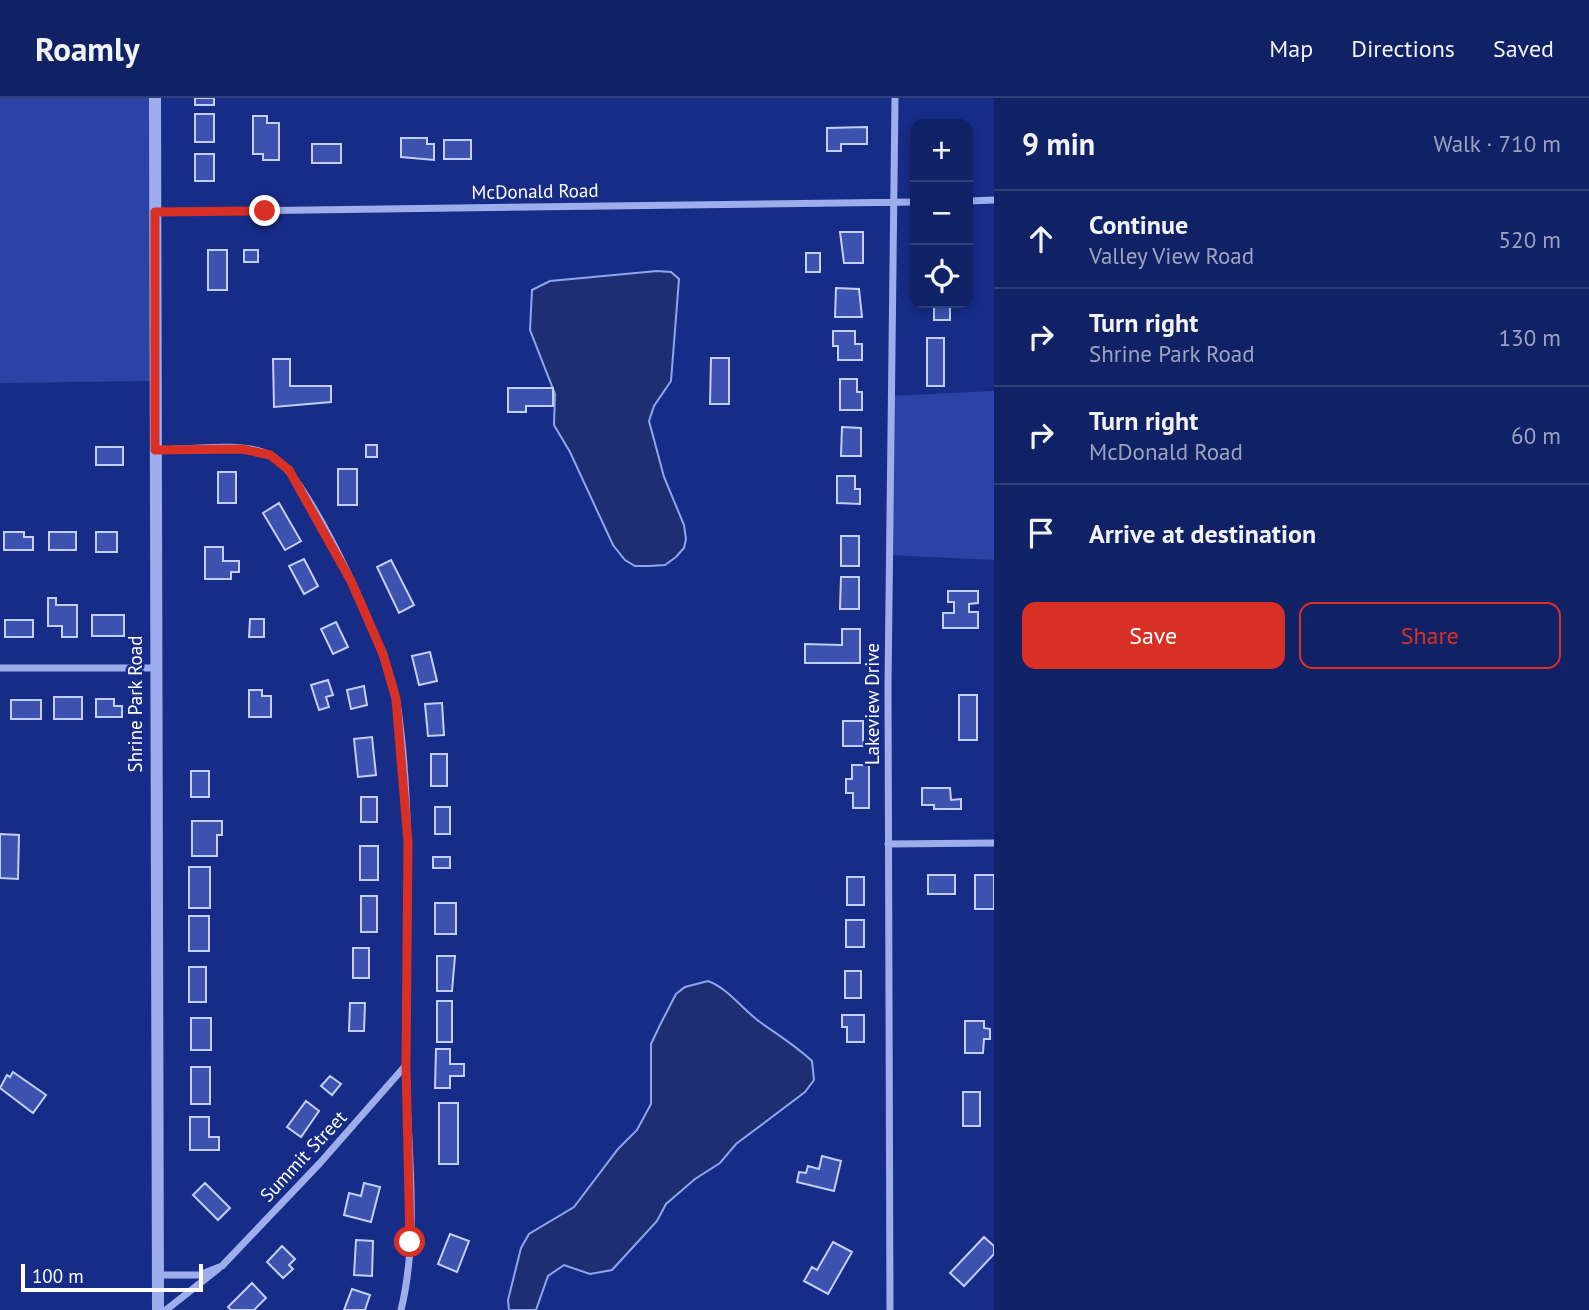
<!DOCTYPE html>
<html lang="en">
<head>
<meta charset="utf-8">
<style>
  body { margin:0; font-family:"PT Sans",sans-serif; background:#1a296b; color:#f1f3f6 }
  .controls { position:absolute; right:21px; top:21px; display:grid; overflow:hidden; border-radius:14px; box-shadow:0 4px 10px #0003 }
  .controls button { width:63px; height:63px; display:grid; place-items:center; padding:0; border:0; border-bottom:2px solid #303e79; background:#112165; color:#f1f3f6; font:35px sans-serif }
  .scale { position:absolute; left:21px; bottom:18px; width:182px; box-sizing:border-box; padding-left:7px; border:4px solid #fff; border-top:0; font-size:19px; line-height:24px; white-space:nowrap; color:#fff; -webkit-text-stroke:5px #172c87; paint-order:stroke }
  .stop { position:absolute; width:21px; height:21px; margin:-16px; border:5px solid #d93025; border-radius:50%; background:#fff }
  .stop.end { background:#d93025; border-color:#fff; box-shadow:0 2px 7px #0008 }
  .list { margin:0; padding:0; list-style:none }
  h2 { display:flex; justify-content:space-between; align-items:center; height:91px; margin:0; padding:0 28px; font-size:30px }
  h2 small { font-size:23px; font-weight:400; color:#9ca3bf }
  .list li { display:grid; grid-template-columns:46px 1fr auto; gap:21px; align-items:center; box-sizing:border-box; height:98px; padding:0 28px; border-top:2px solid #303e79 }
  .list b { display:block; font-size:26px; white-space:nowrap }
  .list p { margin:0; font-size:23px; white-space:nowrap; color:#9ca3bf }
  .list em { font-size:23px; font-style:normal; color:#9ca3bf }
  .actions { display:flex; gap:14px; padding:21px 28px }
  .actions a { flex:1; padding:16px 0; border:2px solid #d93025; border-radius:14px; text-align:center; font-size:24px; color:#d93025 }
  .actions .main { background:#d93025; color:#fff }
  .icon { flex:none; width:38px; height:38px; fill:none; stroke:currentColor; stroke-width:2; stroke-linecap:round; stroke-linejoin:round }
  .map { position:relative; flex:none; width:994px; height:1212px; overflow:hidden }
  header { display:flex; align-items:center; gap:42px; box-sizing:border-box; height:98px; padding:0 35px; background:#112165; border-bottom:2px solid #303e79 }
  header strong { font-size:33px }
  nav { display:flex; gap:38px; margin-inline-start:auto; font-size:24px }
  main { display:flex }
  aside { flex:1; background:#112165 }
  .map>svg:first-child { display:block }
  .green { fill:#2a43a5 }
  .water { fill:#1e2e72; stroke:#90a5f0; stroke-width:2 }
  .building { fill:#3c52ae; stroke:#c3cefa; stroke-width:2 }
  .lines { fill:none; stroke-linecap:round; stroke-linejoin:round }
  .minor { stroke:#9eaeed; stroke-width:7 }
  .tertiary { stroke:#9eaeed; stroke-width:12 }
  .route { stroke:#d93025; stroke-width:9 }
  .labels { text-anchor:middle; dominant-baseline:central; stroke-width:5; stroke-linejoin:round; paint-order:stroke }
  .street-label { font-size:19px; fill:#fff; stroke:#172c87 }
</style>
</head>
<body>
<header>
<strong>Roamly</strong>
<nav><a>Map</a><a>Directions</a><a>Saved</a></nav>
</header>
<main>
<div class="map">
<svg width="994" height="1212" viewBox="0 0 994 1212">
  <rect width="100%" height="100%" fill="#172c87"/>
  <path class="green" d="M 0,0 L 155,0 L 157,283 L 0,285 Z
    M 994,293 L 994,462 L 889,457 L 890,298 Z"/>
  <path class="water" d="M 657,173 L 671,174 L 679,181 L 671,283 L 654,308 L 649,323 L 664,379 L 684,427 L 686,441 L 684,450 L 676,459 L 665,467 L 649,468 L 635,468 L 625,462 L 613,447 L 570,354 L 554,327 L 555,296 L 530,232 L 532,192 L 550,183 Z
    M 708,883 C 729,891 742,911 760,924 C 778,937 795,947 812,963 L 814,982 L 805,994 L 736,1046 L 720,1065 L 695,1081 L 666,1106 L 657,1123 L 612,1172 L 590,1176 L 564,1167 L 548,1178 L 536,1212 L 509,1212 L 508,1202 L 521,1150 L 529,1136 L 574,1109 L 618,1051 L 637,1032 L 651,1006 L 651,946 L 660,927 L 676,896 L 685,889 Z"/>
  <path class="building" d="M 195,0 L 214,0 L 214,7 L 195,7 Z
    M 195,16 L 214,16 L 214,44 L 195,44 Z
    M 253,18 L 267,18 L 267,25 L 279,25 L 279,62 L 263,62 L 263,56 L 253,56 Z
    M 867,29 L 867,46 L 841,46 L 841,53 L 827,53 L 827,30 Z
    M 401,40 L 427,40 L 427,46 L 434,46 L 434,62 L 401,59 Z
    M 444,42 L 471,42 L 471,61 L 444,61 Z
    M 312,46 L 341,46 L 341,65 L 312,65 Z
    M 195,56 L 214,56 L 214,83 L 195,83 Z
    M 840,134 L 863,134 L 863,165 L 844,165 Z
    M 208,152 L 227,152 L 227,192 L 208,192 Z
    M 244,152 L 258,152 L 258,164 L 244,164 Z
    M 806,155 L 820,155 L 820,174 L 806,174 Z
    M 836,190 L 859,191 L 862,219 L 835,219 Z
    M 927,205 L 950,205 L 950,222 L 934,222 L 934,207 Z
    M 833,233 L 855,233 L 855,246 L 862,246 L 862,262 L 838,262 L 838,248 L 833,248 Z
    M 927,240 L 944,240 L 944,288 L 927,288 Z
    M 711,260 L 729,260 L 729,306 L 710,306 Z
    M 273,261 L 290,261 L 290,288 L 331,288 L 331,304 L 274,309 Z
    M 840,281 L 857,281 L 857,294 L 862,294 L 862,312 L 840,312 Z
    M 508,290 L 553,290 L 553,308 L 526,308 L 526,314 L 508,314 Z
    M 842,329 L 861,330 L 861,358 L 841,358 Z
    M 366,347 L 377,347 L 377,359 L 366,359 Z
    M 96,349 L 123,349 L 123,367 L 96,367 Z
    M 338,371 L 357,371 L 357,407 L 338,407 Z
    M 218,374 L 236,374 L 236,405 L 218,405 Z
    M 837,378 L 855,378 L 855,391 L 860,391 L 860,406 L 837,405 Z
    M 279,405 L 301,443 L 285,452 L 263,415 Z
    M 4,434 L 24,434 L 24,439 L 33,439 L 33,452 L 4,452 Z
    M 49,434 L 76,434 L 76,452 L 49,452 Z
    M 96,434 L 117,434 L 117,454 L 96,454 Z
    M 841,438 L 859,438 L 859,468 L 841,468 Z
    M 205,449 L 223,449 L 223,463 L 239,463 L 239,474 L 231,474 L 231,481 L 205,481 Z
    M 304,461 L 318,488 L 304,496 L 289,468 Z
    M 391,462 L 414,507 L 399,515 L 377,469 Z
    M 841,479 L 859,479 L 859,511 L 840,511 Z
    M 948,493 L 978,493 L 978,505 L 969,506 L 969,514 L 978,514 L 978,530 L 943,530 L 943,515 L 954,515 L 954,504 L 948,504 Z
    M 48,500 L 56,500 L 56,507 L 77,507 L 77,539 L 62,539 L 62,528 L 48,528 Z
    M 92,517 L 124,517 L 124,538 L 92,538 Z
    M 250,521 L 264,521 L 264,539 L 249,539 Z
    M 5,522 L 33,522 L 33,539 L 5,539 Z
    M 336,524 L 348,549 L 333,556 L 321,531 Z
    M 842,531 L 860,531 L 860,565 L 805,565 L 805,546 L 842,547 Z
    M 430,554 L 437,583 L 419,587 L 412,558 Z
    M 328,582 L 333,597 L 326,599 L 329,609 L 319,612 L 311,587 Z
    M 364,588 L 367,607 L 351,611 L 347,592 Z
    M 249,592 L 262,592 L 262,598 L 271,598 L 271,619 L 249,619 Z
    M 959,597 L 977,597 L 977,642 L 959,642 Z
    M 54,599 L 82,599 L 82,621 L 54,621 Z
    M 96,601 L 114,601 L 114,608 L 122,608 L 122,619 L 96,619 Z
    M 11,602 L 41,602 L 41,621 L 11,621 Z
    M 442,605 L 444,637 L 428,638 L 425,606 Z
    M 843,623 L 863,623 L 863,648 L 843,648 Z
    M 372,639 L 376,677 L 358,679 L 354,641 Z
    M 431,656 L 447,656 L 447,688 L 431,688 Z
    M 852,667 L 869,667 L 869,710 L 853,710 L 853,695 L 846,695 L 846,681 L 852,681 Z
    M 191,673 L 209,673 L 209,699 L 191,699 Z
    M 922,690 L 950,690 L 951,702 L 961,701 L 961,711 L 934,711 L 934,707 L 922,707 Z
    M 361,699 L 377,699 L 377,724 L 361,724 Z
    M 435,709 L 450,709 L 450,736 L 435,736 Z
    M 192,723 L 222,723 L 222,737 L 217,737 L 217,758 L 192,758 Z
    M 0,736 L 19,737 L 18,781 L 0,780 Z
    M 360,748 L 378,748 L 378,782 L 360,782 Z
    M 433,759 L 450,759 L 450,770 L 433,770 Z
    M 189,769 L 210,769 L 210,810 L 189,810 Z
    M 928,777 L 955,777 L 955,796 L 928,796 Z
    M 975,777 L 994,777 L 994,811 L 975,811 Z
    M 847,779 L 864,779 L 864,807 L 847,807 Z
    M 361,798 L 377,798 L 377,834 L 361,834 Z
    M 435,805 L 456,805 L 456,836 L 435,836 Z
    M 189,818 L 209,818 L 209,853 L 189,853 Z
    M 846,822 L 864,822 L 864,849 L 846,849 Z
    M 353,850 L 369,850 L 369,880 L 353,880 Z
    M 437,858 L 455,858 L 452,893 L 437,893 Z
    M 189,869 L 206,869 L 206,904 L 189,904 Z
    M 845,873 L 861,873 L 861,900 L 845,900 Z
    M 437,903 L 452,903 L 452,944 L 437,944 Z
    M 350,905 L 365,905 L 364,933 L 349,933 Z
    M 842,917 L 864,917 L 864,944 L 847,944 L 847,929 L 842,929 Z
    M 191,920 L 211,920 L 211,952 L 191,952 Z
    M 965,923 L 984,923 L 984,930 L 990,931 L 990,941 L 984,941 L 983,955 L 965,955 Z
    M 436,951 L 450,951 L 450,966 L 464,966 L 464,978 L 450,978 L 450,990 L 435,990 Z
    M 191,969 L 210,969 L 210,1006 L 191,1006 Z
    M 13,974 L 46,997 L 33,1015 L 0,990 L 7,977 L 10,979 Z
    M 330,978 L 341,986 L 332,997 L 321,988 Z
    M 963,994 L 980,994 L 980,1028 L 963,1028 Z
    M 306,1003 L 319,1013 L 301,1039 L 287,1029 Z
    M 439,1005 L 458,1005 L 458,1066 L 439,1066 Z
    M 190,1019 L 209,1019 L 209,1039 L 219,1039 L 219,1052 L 190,1052 Z
    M 822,1058 L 841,1063 L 834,1093 L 797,1084 L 799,1074 L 806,1075 L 808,1068 L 819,1071 Z
    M 205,1085 L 230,1110 L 218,1122 L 193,1097 Z
    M 364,1085 L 380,1089 L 371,1124 L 344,1117 L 349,1095 L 361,1098 Z
    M 450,1136 L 469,1143 L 457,1174 L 438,1166 Z
    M 984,1139 L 994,1148 L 994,1156 L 964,1188 L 950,1175 Z
    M 356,1142 L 373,1143 L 372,1178 L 354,1177 Z
    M 833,1144 L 852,1154 L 828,1196 L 804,1183 L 812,1169 L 817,1172 Z
    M 282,1148 L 295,1161 L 289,1167 L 293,1171 L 283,1180 L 267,1164 Z
    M 252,1185 L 266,1200 L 254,1212 L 231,1212 L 228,1209 Z
    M 352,1191 L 370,1197 L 365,1212 L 344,1212 Z"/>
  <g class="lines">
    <path class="minor" d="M 968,103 L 994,102
      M 155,114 L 915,104
      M 155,352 C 186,352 243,343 270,357 C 310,376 389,558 397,604 C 415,725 405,847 406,969 C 407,1048 420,1134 401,1212
      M 0,570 L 154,570
      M 888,746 L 994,745
      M 158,1177 L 199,1177 L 222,1168 L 320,1065 L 406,967
      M 166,1212 L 218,1171
      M 890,1212 L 888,587 L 895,0"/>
    <path class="tertiary" d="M 155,0 L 158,1212"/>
  </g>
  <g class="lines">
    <path class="route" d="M 265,113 L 155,114 L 155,352 L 242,351 L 270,357 L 289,372 L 351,483 L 383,556 L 396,601 L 408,744 L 406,967 L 410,1144"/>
  </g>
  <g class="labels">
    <g class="street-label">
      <text transform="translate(535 93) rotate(-1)">McDonald Road</text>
      <text transform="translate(135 606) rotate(-90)">Shrine Park Road</text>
      <text transform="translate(872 606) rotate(-90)">Lakeview Drive</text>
      <text transform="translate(303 1058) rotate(-47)">Summit Street</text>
    </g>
  </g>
</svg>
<div class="controls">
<button>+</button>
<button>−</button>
<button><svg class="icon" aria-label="locate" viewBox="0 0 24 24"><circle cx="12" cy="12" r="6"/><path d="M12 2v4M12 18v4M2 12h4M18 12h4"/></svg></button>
</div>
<div class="scale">100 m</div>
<div class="stop" style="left:410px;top:1144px"></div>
<div class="stop end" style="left:265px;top:113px"></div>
</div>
<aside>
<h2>9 min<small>Walk · 710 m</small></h2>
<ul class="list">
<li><svg class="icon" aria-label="ahead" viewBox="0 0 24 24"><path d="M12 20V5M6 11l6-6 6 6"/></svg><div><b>Continue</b><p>Valley View Road</p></div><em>520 m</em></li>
<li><svg class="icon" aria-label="right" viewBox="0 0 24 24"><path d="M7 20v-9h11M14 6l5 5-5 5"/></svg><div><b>Turn right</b><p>Shrine Park Road</p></div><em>130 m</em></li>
<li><svg class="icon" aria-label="right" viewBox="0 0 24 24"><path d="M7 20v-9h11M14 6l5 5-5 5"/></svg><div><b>Turn right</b><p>McDonald Road</p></div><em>60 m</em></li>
<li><svg class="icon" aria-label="arrive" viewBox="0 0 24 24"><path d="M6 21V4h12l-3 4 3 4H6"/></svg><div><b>Arrive at destination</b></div></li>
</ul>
<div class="actions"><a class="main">Save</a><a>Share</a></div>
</aside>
</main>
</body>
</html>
